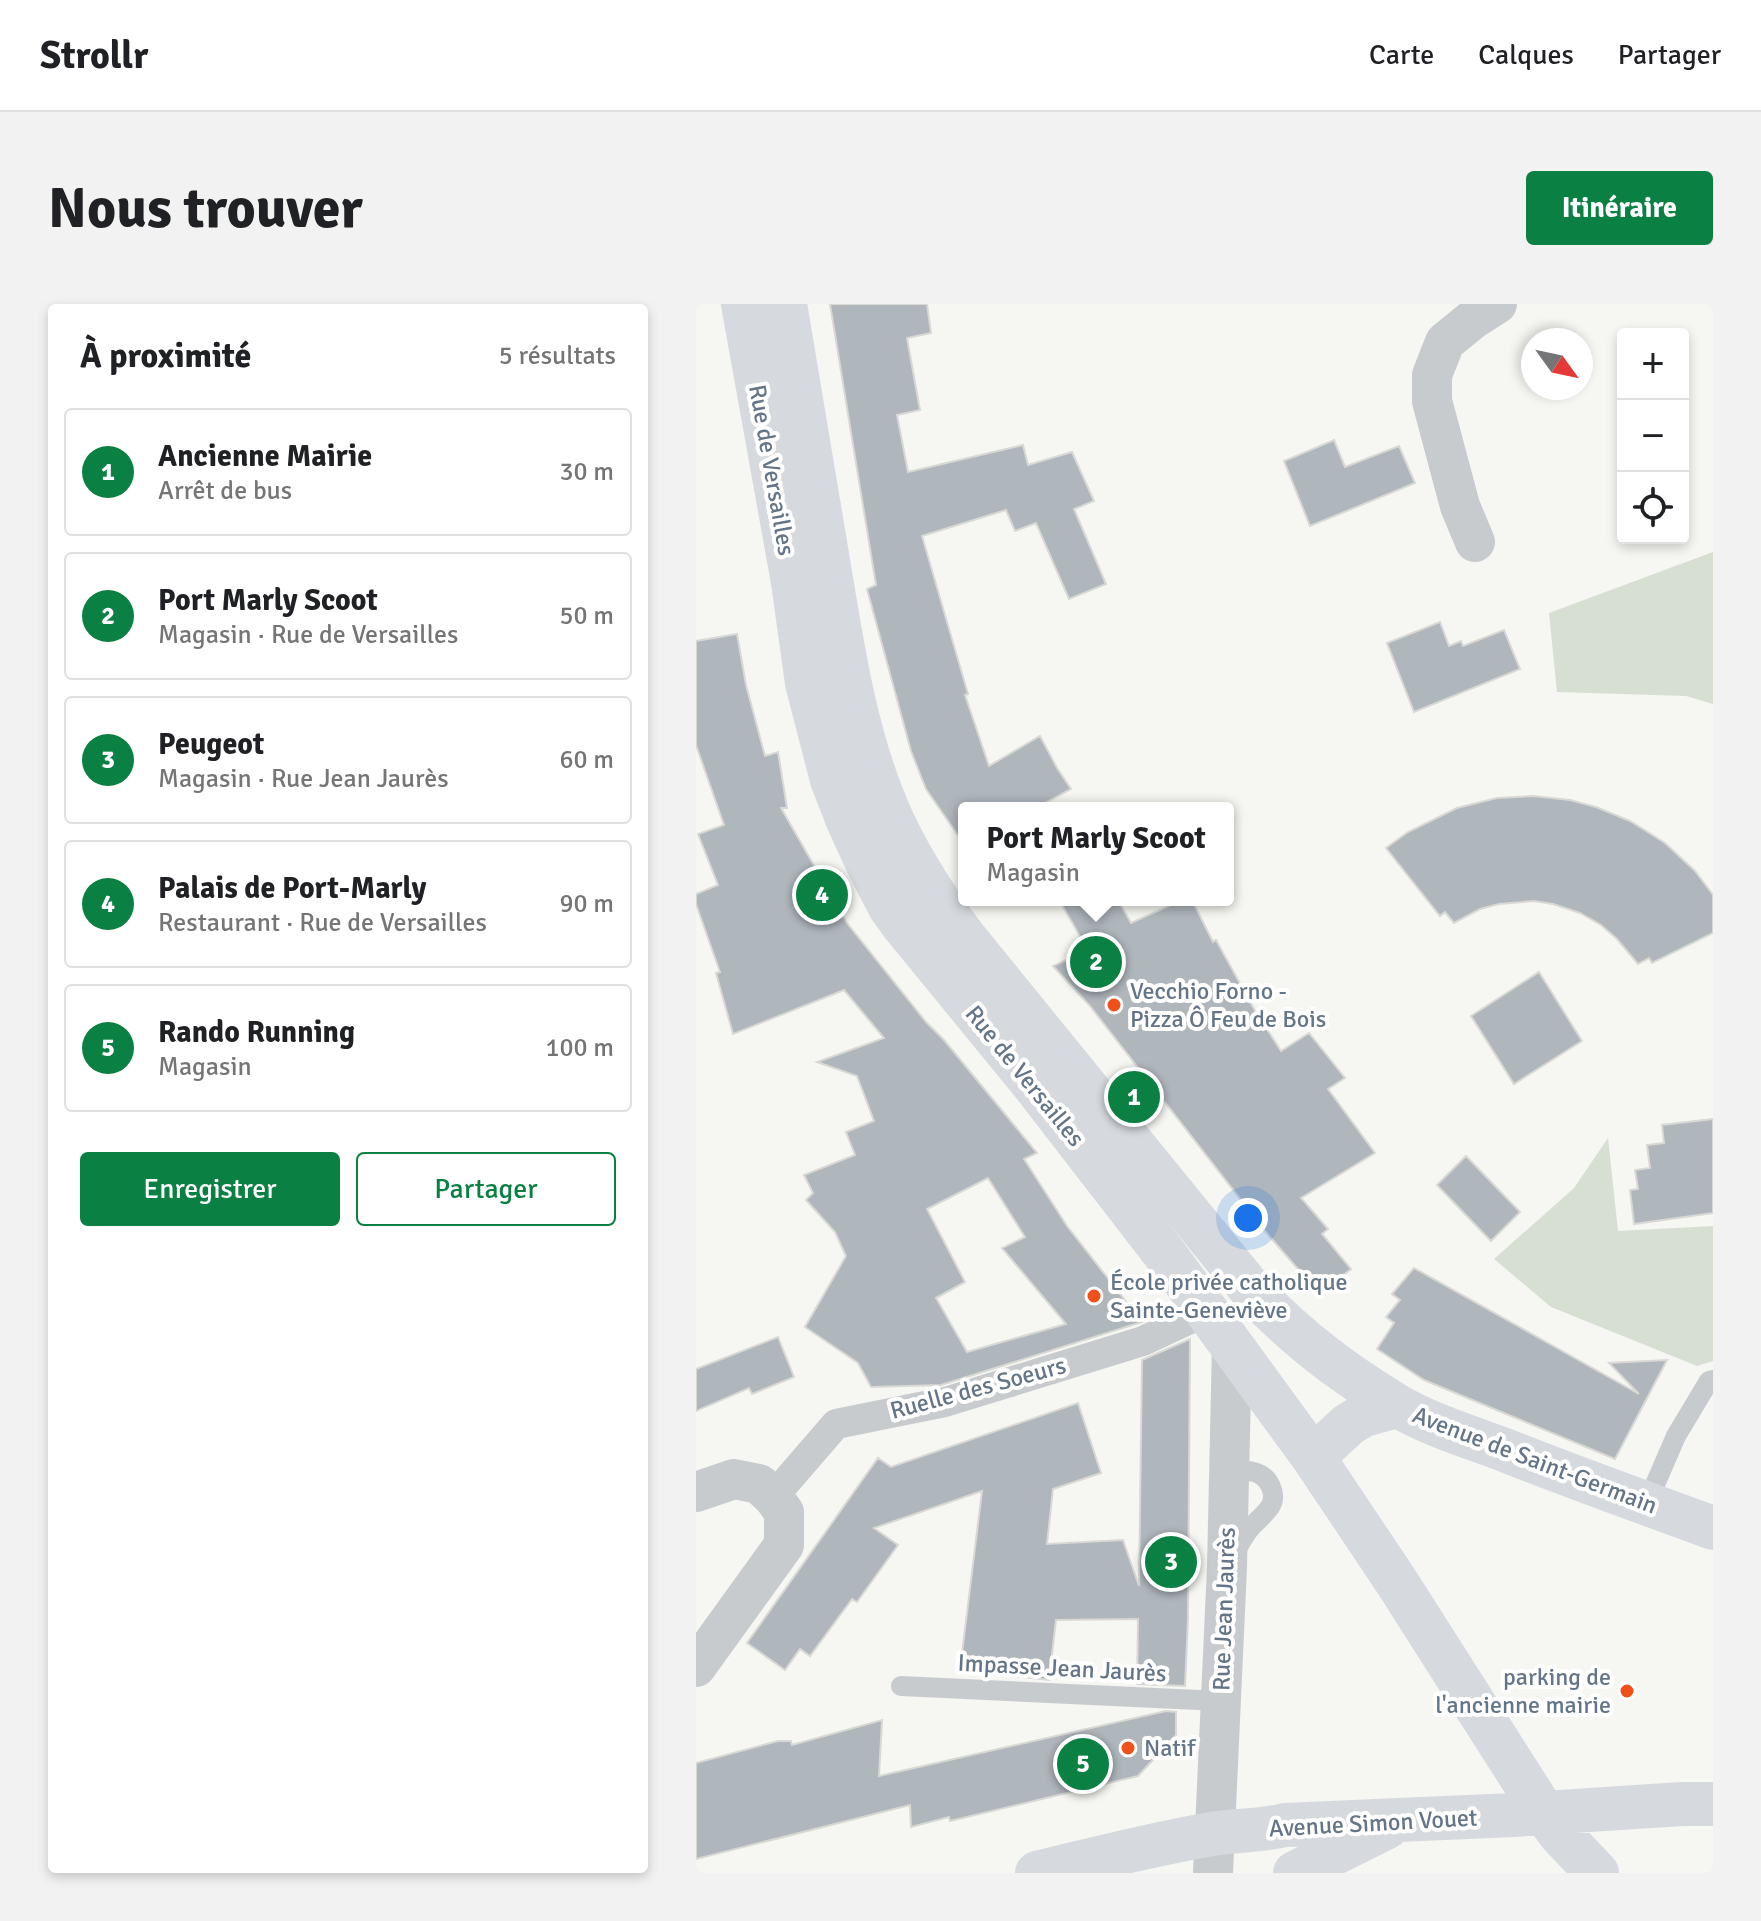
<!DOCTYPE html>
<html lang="fr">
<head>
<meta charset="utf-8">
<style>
  body { margin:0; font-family:Signika,sans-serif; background:#f2f2f2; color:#202124 }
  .controls { position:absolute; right:24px; top:24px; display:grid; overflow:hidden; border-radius:8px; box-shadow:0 4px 12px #0003 }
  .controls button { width:72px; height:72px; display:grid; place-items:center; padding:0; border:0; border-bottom:2px solid #e0e0e0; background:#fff; color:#202124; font:40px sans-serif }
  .compass { position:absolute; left:825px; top:24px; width:72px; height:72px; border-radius:50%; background:#fff; box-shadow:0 4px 12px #0003; rotate:123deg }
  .you { position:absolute; left:552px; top:914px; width:28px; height:28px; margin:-20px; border:6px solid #fff; border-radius:50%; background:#1a73e8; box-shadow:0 0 0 12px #1a73e833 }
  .badge { display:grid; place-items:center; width:52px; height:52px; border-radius:50%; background:#0b8043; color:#fff; font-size:26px; font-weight:700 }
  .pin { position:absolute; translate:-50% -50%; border:4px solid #fff; box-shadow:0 2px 8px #0006 }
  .popup { position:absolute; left:262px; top:498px; width:276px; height:104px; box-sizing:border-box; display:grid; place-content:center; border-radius:8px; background:#fff; filter:drop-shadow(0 2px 6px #0005); font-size:26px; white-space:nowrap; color:#757577 }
  .popup b { font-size:30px; color:#202124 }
  .popup::after { content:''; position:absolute; left:50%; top:100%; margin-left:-16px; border:16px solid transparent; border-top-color:#fff }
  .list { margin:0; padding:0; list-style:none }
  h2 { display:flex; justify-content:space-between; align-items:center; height:104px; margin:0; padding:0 32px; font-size:34px }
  h2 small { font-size:26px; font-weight:400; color:#757577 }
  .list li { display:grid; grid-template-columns:52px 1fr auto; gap:24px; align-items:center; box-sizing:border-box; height:128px; margin:0 16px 16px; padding:0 16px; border:2px solid #e0e0e0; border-radius:8px }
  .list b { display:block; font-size:30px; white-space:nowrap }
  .list p { margin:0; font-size:26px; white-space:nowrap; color:#757577 }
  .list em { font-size:26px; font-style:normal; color:#757577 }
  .actions { display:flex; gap:16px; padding:24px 32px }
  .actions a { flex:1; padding:18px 0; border:2px solid #0b8043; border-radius:8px; text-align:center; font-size:28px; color:#0b8043 }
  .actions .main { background:#0b8043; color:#fff }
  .icon { flex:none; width:44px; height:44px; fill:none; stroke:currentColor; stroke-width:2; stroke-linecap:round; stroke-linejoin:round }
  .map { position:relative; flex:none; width:1017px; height:1569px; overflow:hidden; border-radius:8px }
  header { display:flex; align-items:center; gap:48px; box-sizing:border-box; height:112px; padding:0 40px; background:#fff; border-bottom:2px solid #e0e0e0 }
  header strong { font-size:38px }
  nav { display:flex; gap:44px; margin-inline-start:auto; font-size:28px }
  .intro { display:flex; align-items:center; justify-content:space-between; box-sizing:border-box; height:192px; padding:0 48px }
  h1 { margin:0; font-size:56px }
  .button { padding:20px 36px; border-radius:8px; background:#0b8043; color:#fff; font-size:28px; font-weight:700 }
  main { display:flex; gap:48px; padding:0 48px }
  aside { flex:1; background:#fff; border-radius:8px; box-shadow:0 4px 12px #0003 }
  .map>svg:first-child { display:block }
  .green { fill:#d7dfd3 }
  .building { fill:#afb6bc; stroke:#d8d8d5; stroke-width:2; fill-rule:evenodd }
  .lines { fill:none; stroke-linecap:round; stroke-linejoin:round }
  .service { stroke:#c8cbce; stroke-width:20 }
  .pedestrian { stroke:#c8cbce; stroke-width:30 }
  .minor { stroke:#c8cbce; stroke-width:40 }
  .primary { stroke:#d6dadf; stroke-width:44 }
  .poi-dot { fill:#f05019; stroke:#fff; stroke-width:3 }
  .labels { text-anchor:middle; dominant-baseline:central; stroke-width:8; stroke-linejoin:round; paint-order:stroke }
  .street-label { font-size:24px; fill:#637586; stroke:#fff }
  .poi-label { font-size:24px; fill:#637586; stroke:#fff; text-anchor:start }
</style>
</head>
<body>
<header>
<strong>Strollr</strong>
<nav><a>Carte</a><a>Calques</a><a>Partager</a></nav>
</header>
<div class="intro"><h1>Nous trouver</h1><a class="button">Itinéraire</a></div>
<main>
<aside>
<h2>À proximité<small>5 résultats</small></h2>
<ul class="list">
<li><span class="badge">1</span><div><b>Ancienne Mairie</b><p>Arrêt de bus</p></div><em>30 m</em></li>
<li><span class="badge">2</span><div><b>Port Marly Scoot</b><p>Magasin · Rue de Versailles</p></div><em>50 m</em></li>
<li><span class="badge">3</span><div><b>Peugeot</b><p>Magasin · Rue Jean Jaurès</p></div><em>60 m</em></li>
<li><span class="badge">4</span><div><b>Palais de Port-Marly</b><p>Restaurant · Rue de Versailles</p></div><em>90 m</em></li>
<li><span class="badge">5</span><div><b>Rando Running</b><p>Magasin</p></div><em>100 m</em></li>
</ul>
<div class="actions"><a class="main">Enregistrer</a><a>Partager</a></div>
</aside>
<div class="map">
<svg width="1017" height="1569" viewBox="0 0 1017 1569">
  <rect width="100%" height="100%" fill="#f6f6f2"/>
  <path class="green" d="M 1017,248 L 1017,400 L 990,392 L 861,388 L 853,309 Z
    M 912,834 L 922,927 L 1017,922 L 1017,1057 L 1001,1062 L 855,1003 L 798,955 L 878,884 Z"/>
  <path class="building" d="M 134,0 L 231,0 L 235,29 L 211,34 L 224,106 L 201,111 L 212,168 L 327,141 L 332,161 L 376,148 L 398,197 L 378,205 L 410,280 L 373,295 L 340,219 L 319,227 L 310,206 L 226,232 L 272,390 L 269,391 L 293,462 L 344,432 L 361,464 L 375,485 L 340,504 L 268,504 L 268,540 L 230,485 L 215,447 L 171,285 L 180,281 Z
    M 638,136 L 649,163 L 703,142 L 719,179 L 614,222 L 588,157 Z
    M 744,318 L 753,342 L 765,337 L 767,342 L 808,326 L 824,365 L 718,408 L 691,339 Z
    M 41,330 L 50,381 L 69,452 L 82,448 L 91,504 L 85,504 L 151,619 L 230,718 L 248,736 L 341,849 L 328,855 L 371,922 L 446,1018 L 245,1081 L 175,1083 L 162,1059 L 109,1023 L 150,952 L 139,928 L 110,896 L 117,889 L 108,871 L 159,851 L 150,828 L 178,817 L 161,772 L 121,758 L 188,734 L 148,686 L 37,730 L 20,669 L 24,668 L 0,600 L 0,590 L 22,581 L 2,530 L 28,521 L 0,441 L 0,337 ZM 292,874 L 329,933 L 306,944 L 370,1020 L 271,1048 L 240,994 L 269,978 L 231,905 Z
    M 837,492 L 874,496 L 900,503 L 934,517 L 969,539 L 999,567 L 1017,591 L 1017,629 L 956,659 L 953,654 L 942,660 L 921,635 L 905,621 L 884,609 L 857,600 L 838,597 L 803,600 L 784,605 L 758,619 L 749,608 L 744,612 L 690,544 L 712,528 L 761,504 L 801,494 Z
    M 363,596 L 422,596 L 435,619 L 486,596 L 496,596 L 517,638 L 520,636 L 558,705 L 585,747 L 613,729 L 649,774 L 632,785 L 679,849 L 605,894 L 632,925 L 626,930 L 655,965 L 624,990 L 574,933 L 394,702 L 357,662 L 392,646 Z
    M 843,668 L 886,737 L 818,780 L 775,712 Z
    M 1017,815 L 1017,909 L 938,920 L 934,886 L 942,885 L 939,866 L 954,864 L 951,841 L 968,839 L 966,821 Z
    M 770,852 L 824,908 L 795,937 L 741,881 Z
    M 718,964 L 943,1090 L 913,1059 L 971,1056 L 919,1155 L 728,1076 L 681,1045 L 698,1019 L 690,1013 L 704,996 L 696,990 Z
    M 82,1033 L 98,1073 L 56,1090 L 53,1084 L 0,1107 L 0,1065 Z
    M 494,1035 L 492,1314 L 489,1382 L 441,1380 L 442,1315 L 360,1316 L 353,1376 L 264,1366 L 286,1187 L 178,1224 L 202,1241 L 161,1298 L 156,1295 L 114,1352 L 104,1345 L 89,1366 L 51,1339 L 182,1154 L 195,1163 L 382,1099 L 405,1169 L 357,1185 L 351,1240 L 427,1236 L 443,1282 L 446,1056 Z
    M 470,1407 L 480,1408 L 480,1431 L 442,1472 L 254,1517 L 253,1513 L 215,1523 L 214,1501 L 0,1555 L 0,1459 L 82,1437 L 95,1437 L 96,1441 L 186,1416 L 183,1472 Z"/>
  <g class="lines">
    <path class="service" d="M 533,1168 C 541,1167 551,1166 558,1168 C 573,1172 582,1190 574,1203 C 569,1210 562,1216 556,1222 C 549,1230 544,1239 539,1249
      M 951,1199 L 980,1132 L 1013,1077 L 1017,1076
      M 205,1382 L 524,1397"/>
    <path class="pedestrian" d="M 77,1193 L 140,1120 L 249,1098 L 447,1037 L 511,1007"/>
    <path class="minor" d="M 779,238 L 764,202 L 736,97 L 736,71 L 749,38 L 776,16 L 801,0
      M 0,1188 L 38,1175 L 63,1180 L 77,1193 L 88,1208 L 88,1241 L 0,1363
      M 517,1569 L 531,1263 L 536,1041"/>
    <path class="primary" d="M 47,0 L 97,278 L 111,379 L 136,476 L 152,517 L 172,561 L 194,603 L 207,621 L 338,781 L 471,953 L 617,1153 L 700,1277 L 844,1503 L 864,1530 L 901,1569
      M 89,0 C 103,86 117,172 132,257 C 146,340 158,426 191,504 C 211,551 239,594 269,634 L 557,988 C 601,1034 645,1068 700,1101 C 732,1120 771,1132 806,1145 C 876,1173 947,1198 1017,1224
      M 617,1153 L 653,1120 L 668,1111 L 701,1102
      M 341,1569 C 399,1555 457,1540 516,1530 C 540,1526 565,1527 589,1521 L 817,1511 L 986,1500 L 1017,1500
      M 599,1569 L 691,1523"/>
  </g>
  <g class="poi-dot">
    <circle cx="418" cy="701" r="8"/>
    <circle cx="398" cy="992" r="8"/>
    <circle cx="931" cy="1387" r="8"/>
    <circle cx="432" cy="1444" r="8"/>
  </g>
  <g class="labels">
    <g class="street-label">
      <text transform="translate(76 166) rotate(80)">Rue de Versailles</text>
      <text transform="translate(329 772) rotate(51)">Rue de Versailles</text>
      <text transform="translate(282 1084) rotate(-15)">Ruelle des Soeurs</text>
      <text transform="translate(839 1156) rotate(21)">Avenue de Saint-Germain</text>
      <text transform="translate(528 1305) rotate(-88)">Rue Jean Jaurès</text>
      <text transform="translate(366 1364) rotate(3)">Impasse Jean Jaurès</text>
      <text transform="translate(677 1519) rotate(-3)">Avenue Simon Vouet</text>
    </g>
    <g class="poi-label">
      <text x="434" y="687">Vecchio Forno -<tspan x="434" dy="28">Pizza Ô Feu de Bois</tspan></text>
      <text x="414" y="978">École privée catholique<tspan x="414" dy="28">Sainte-Geneviève</tspan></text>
      <text x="915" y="1373" text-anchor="end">parking de<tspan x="915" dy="28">l'ancienne mairie</tspan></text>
      <text x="448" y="1444">Natif</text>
    </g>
  </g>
</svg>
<div class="controls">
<button>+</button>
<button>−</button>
<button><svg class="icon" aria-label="locate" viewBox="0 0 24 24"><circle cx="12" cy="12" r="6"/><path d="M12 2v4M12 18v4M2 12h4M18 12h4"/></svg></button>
</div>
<svg class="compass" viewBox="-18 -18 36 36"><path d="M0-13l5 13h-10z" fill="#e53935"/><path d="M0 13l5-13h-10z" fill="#757577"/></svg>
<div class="you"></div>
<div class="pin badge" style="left:438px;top:793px">1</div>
<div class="pin badge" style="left:400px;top:658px">2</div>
<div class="popup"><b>Port Marly Scoot</b>Magasin</div>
<div class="pin badge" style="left:475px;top:1258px">3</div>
<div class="pin badge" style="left:126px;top:591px">4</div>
<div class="pin badge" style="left:387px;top:1460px">5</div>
</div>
</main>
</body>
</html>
